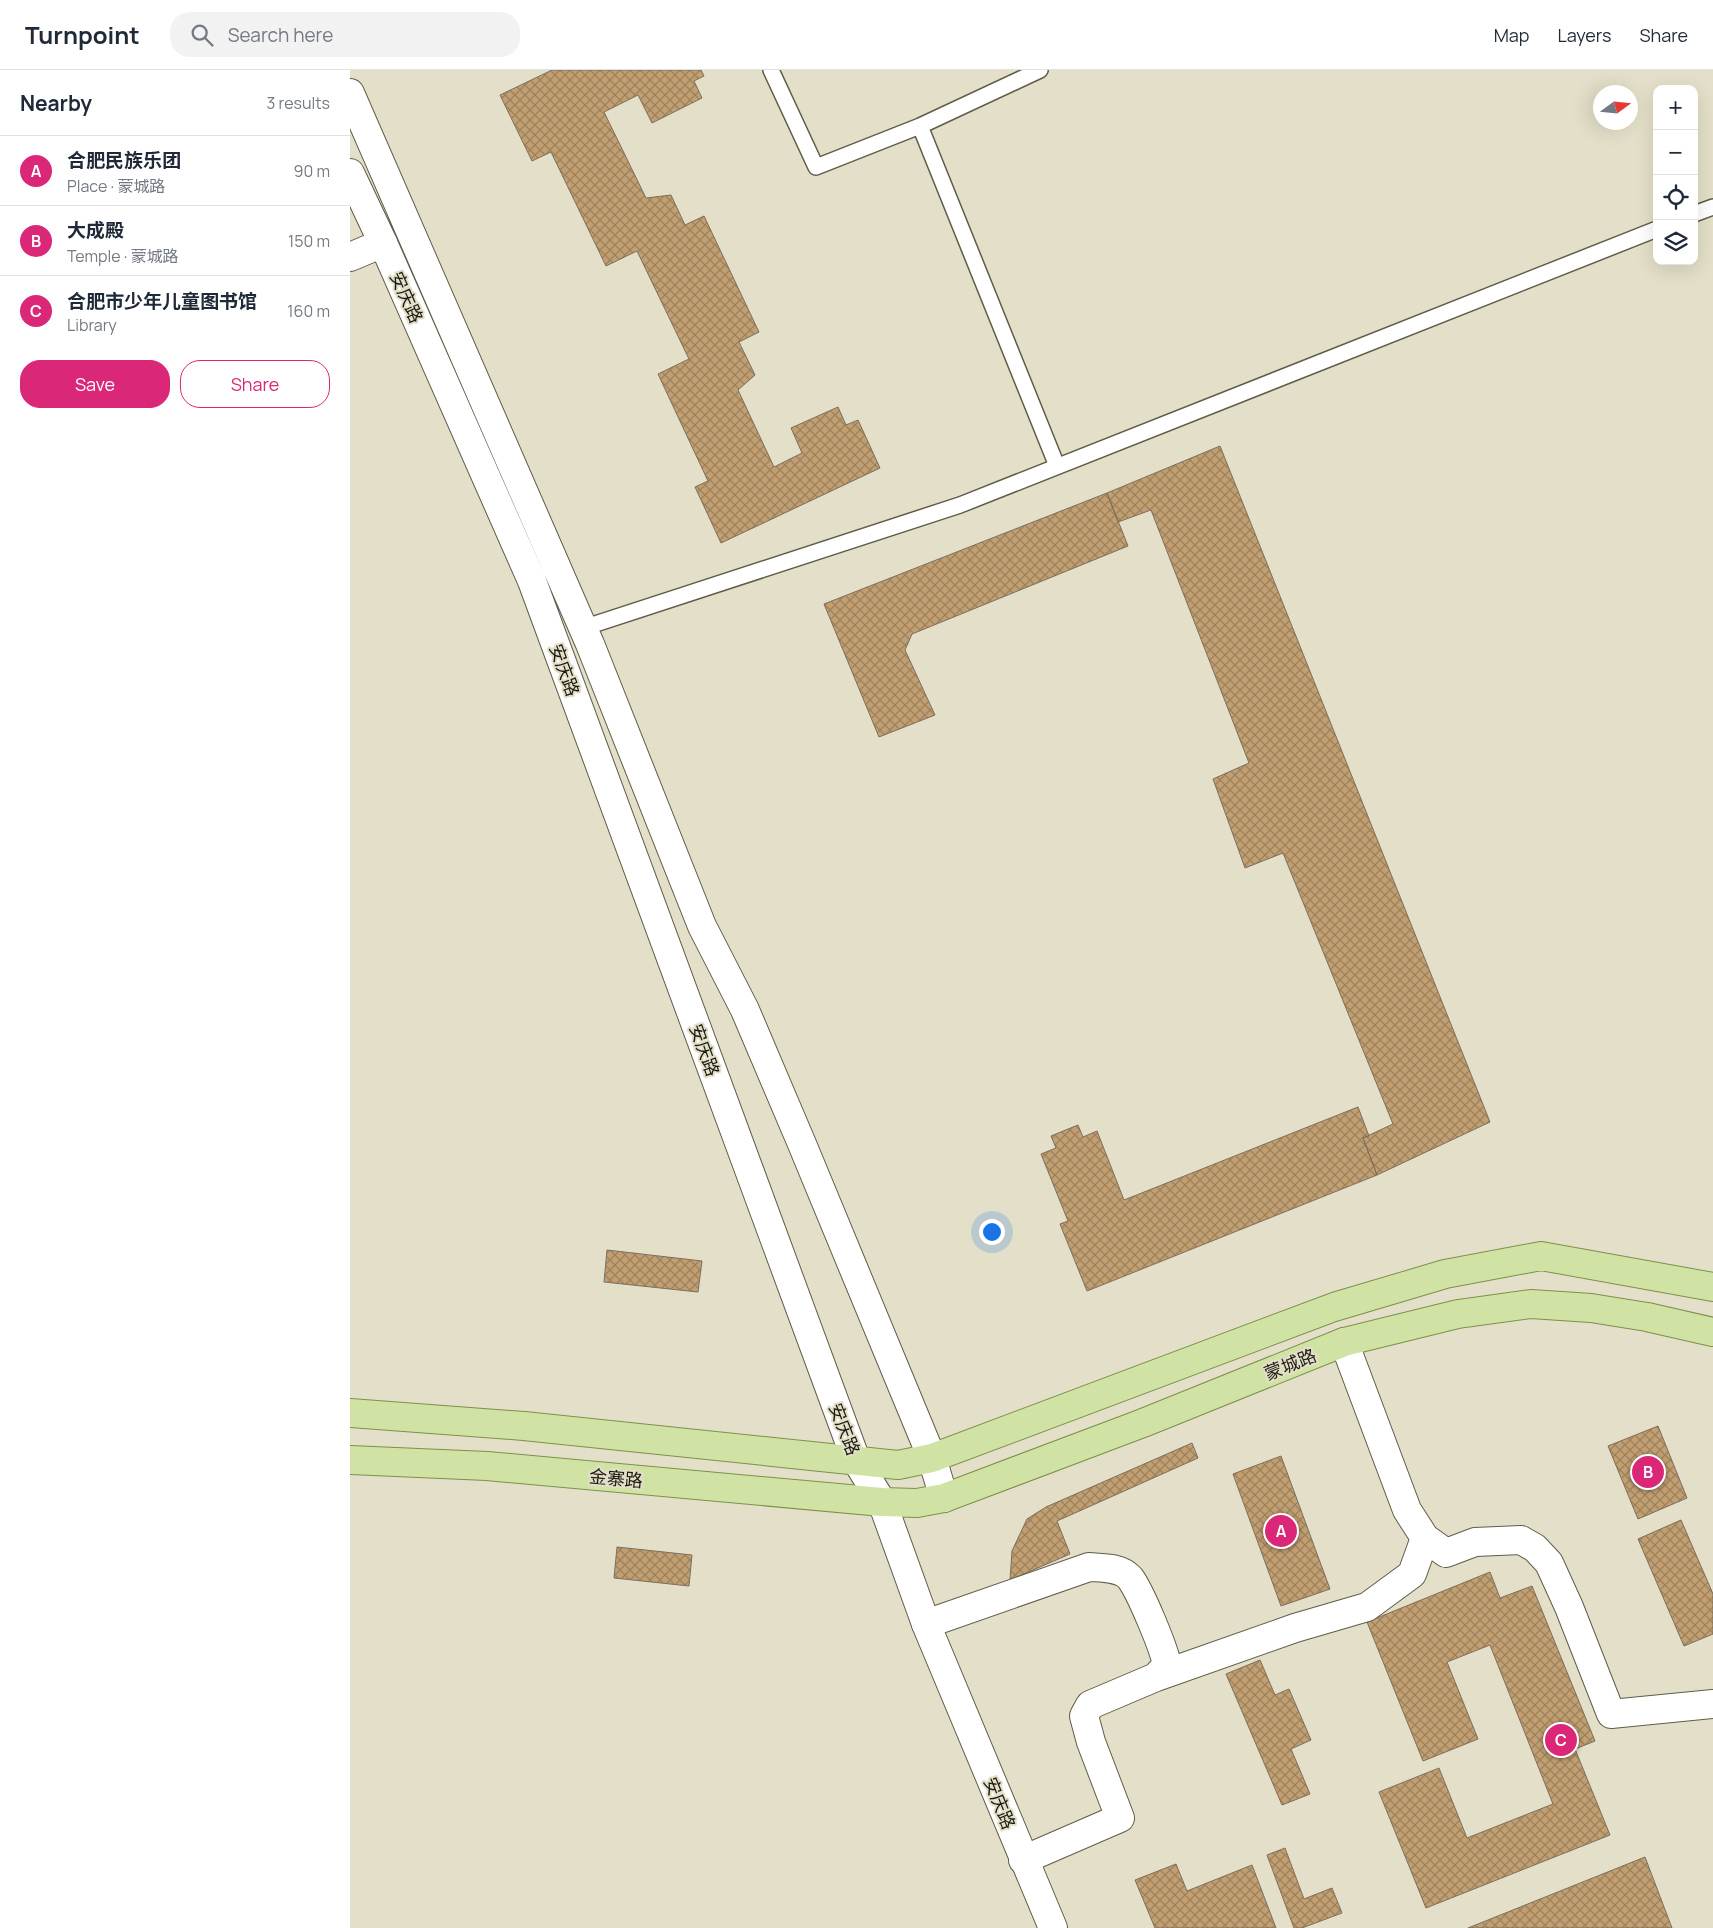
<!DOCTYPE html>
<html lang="en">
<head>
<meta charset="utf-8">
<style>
  body { margin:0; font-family:Manrope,"Noto Sans SC",sans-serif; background:#f2f2f3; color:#1f2937 }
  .controls { position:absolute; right:15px; top:15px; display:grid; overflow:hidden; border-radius:10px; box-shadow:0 5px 20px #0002 }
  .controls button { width:45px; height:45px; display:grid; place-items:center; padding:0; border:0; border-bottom:1px solid #e0e1e3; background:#fff; color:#1f2937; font:25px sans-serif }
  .compass { position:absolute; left:1243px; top:15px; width:45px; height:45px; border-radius:50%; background:#fff; box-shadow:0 5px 20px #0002; rotate:75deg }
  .you { position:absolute; left:641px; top:1161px; width:18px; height:18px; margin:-12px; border:4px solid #fff; border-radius:50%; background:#1a73e8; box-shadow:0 0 0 8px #1a73e833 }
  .badge { display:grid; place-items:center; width:32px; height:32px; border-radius:50%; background:#db2777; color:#fff; font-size:16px; font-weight:700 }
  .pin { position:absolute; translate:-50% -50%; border:2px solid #fff; box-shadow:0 1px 5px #0006 }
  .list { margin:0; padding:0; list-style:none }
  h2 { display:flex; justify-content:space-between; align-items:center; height:65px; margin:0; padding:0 20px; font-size:21px }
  h2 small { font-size:16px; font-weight:400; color:#747a83 }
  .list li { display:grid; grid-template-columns:32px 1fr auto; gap:15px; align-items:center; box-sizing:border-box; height:70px; padding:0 20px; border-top:1px solid #e0e1e3 }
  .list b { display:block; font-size:19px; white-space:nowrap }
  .list p { margin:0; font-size:16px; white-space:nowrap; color:#747a83 }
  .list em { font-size:16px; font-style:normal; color:#747a83 }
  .actions { display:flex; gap:10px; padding:15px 20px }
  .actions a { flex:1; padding:11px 0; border:1px solid #db2777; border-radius:20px; text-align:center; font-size:18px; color:#db2777 }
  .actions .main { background:#db2777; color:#fff }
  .icon { flex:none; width:28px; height:28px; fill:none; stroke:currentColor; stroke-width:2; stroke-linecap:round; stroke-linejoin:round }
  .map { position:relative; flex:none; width:1363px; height:1858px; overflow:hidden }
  header { display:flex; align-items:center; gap:30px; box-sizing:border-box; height:70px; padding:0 25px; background:#fff; border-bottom:1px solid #e0e1e3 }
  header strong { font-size:24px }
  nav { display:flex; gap:28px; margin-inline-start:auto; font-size:18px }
  .search { width:350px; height:45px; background:#f2f2f3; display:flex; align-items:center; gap:12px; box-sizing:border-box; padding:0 18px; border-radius:20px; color:#747a83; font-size:19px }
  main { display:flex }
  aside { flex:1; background:#fff }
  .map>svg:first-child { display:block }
  .building { fill:url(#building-cross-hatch); stroke:#7c6f5d }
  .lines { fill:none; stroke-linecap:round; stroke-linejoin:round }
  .lane-casing { stroke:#605c48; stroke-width:18 }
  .street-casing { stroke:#605c48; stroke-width:30 }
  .secondary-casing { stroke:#605c48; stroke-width:30 }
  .primary-casing { stroke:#7d914a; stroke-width:30 }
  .lane { stroke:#fff; stroke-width:15 }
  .street { stroke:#fff; stroke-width:28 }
  .secondary { stroke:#fff; stroke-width:28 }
  .primary { stroke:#d0e3a4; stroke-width:28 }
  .labels { text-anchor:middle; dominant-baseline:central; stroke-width:4; stroke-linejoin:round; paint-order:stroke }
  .street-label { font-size:18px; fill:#1c1b13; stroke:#e3dfc8 }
</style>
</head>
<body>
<header>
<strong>Turnpoint</strong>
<div class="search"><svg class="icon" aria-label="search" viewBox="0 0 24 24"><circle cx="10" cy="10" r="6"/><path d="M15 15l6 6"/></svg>Search here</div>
<nav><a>Map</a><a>Layers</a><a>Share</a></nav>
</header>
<main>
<aside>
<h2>Nearby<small>3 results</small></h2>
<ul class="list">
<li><span class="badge">A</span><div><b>合肥民族乐团</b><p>Place · 蒙城路</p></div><em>90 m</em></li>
<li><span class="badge">B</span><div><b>大成殿</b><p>Temple · 蒙城路</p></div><em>150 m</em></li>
<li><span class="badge">C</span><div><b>合肥市少年儿童图书馆</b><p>Library</p></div><em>160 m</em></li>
</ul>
<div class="actions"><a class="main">Save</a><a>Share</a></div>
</aside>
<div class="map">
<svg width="1363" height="1858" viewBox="0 0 1363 1858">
  <defs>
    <pattern id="building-cross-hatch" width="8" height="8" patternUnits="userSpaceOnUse" patternTransform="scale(1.25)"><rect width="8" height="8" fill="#c29f71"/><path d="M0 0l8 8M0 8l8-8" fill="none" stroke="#9d815c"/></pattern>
  </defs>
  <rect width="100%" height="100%" fill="#e3dfc8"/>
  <path class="building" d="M 202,0 L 351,0 L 354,6 L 344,11 L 352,28 L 302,53 L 288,25 L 254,42 L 296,128 L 321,125 L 335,155 L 354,146 L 409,262 L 389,272 L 405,305 L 388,320 L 424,397 L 452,383 L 441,358 L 488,337 L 496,355 L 508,350 L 530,398 L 371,473 L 345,417 L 358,411 L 308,304 L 339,289 L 287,181 L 256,196 L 201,82 L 182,91 L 150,25 Z
    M 870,376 L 1140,1052 L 1027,1105 L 1013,1068 L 1043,1054 L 933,783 L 895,798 L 863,709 L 899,693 L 801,440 L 768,452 L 757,423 Z
    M 757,423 L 778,476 L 562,564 L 555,580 L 585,645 L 529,667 L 474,534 Z
    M 1008,1037 L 1019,1066 L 1013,1068 L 1027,1105 L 737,1221 L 710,1154 L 718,1151 L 691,1084 L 706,1078 L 701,1066 L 728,1055 L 733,1067 L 747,1061 L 774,1130 Z
    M 257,1180 L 352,1191 L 348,1222 L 254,1212 Z
    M 1308,1356 L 1337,1428 L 1288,1449 L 1258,1376 Z
    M 842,1373 L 848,1388 L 707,1451 L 720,1484 L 660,1510 L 662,1481 L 677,1449 L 696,1437 Z
    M 931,1386 L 980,1519 L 931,1536 L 883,1404 Z
    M 1331,1450 L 1363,1524 L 1363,1564 L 1334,1576 L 1288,1469 Z
    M 267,1477 L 342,1485 L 339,1516 L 264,1508 Z
    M 1140,1502 L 1150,1528 L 1182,1516 L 1245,1671 L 1225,1679 L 1260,1765 L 1076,1838 L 1029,1722 L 1089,1698 L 1117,1768 L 1203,1734 L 1140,1575 L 1097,1592 L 1128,1669 L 1073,1691 L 1017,1552 Z
    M 910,1590 L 925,1625 L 939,1619 L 961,1670 L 941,1679 L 960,1724 L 932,1735 L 876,1604 Z
    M 935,1778 L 954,1829 L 982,1818 L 992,1843 L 952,1858 L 944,1858 L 917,1785 Z
    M 1295,1787 L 1322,1858 L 1118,1858 Z
    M 826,1794 L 837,1821 L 902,1795 L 926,1858 L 805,1858 L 785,1810 Z"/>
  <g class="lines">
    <defs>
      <path id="lane" d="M 421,0 L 466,97 L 570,56
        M 690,0 L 570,56 L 707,396
        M 1344,144 L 1363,137
        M 233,558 L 610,435 L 1307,159"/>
      <path id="street" d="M 0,187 L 33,173
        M 994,1272 L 1057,1440 L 1075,1468 L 1096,1483 L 1125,1472 L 1171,1470 L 1185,1478 L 1199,1493 L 1219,1537 L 1261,1644 L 1363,1634
        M 576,1554 L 739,1497 C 752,1498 770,1497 780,1508 C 790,1521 814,1578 817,1595 L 806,1607 L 740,1635 L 734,1646 L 741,1672 L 770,1748 L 673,1790
        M 806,1607 L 945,1558 L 1017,1537 L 1062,1504 L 1075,1468"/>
      <path id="secondary" d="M 0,23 L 240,574 L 352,856 L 395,940 L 452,1074 L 582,1388 L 594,1428
        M 0,103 L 33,173 L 182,511 L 506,1390 L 532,1432 L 576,1554 L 703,1858"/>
      <path id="primary" d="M 0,1343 L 174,1356 L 548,1395 L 582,1388 L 984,1237 L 1095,1204 L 1191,1186 L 1363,1217
        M 0,1390 L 137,1396 L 532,1432 L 567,1433 L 594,1428 L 793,1353 L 994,1272 L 1108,1244 L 1181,1234 L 1241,1238 L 1297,1247 L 1363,1262"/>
    </defs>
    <use href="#lane" class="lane-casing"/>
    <use href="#street" class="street-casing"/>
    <use href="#secondary" class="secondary-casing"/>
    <use href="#primary" class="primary-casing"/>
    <use href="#lane" class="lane"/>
    <use href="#street" class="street"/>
    <use href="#secondary" class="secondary"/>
    <use href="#primary" class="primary"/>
  </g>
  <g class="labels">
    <g class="street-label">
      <text transform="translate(57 227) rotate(66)">安庆路</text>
      <text transform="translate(215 600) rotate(70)">安庆路</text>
      <text transform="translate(355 980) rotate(70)">安庆路</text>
      <text transform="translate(940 1294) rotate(-22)">蒙城路</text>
      <text transform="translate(495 1359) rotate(69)">安庆路</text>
      <text transform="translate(266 1408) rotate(5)">金寨路</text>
      <text transform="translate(650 1733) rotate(68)">安庆路</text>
    </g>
  </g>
</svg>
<div class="controls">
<button>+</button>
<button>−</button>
<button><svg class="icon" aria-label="locate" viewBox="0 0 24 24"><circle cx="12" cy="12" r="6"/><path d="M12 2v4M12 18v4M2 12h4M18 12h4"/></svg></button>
<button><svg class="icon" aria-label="layers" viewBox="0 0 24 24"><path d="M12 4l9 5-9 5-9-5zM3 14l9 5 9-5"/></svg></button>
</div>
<svg class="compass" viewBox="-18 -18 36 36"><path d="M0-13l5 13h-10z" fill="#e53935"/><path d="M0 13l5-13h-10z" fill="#747a83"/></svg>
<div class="you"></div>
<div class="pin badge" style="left:931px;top:1461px">A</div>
<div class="pin badge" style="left:1298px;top:1402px">B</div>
<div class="pin badge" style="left:1211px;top:1670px">C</div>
</div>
</main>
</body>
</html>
